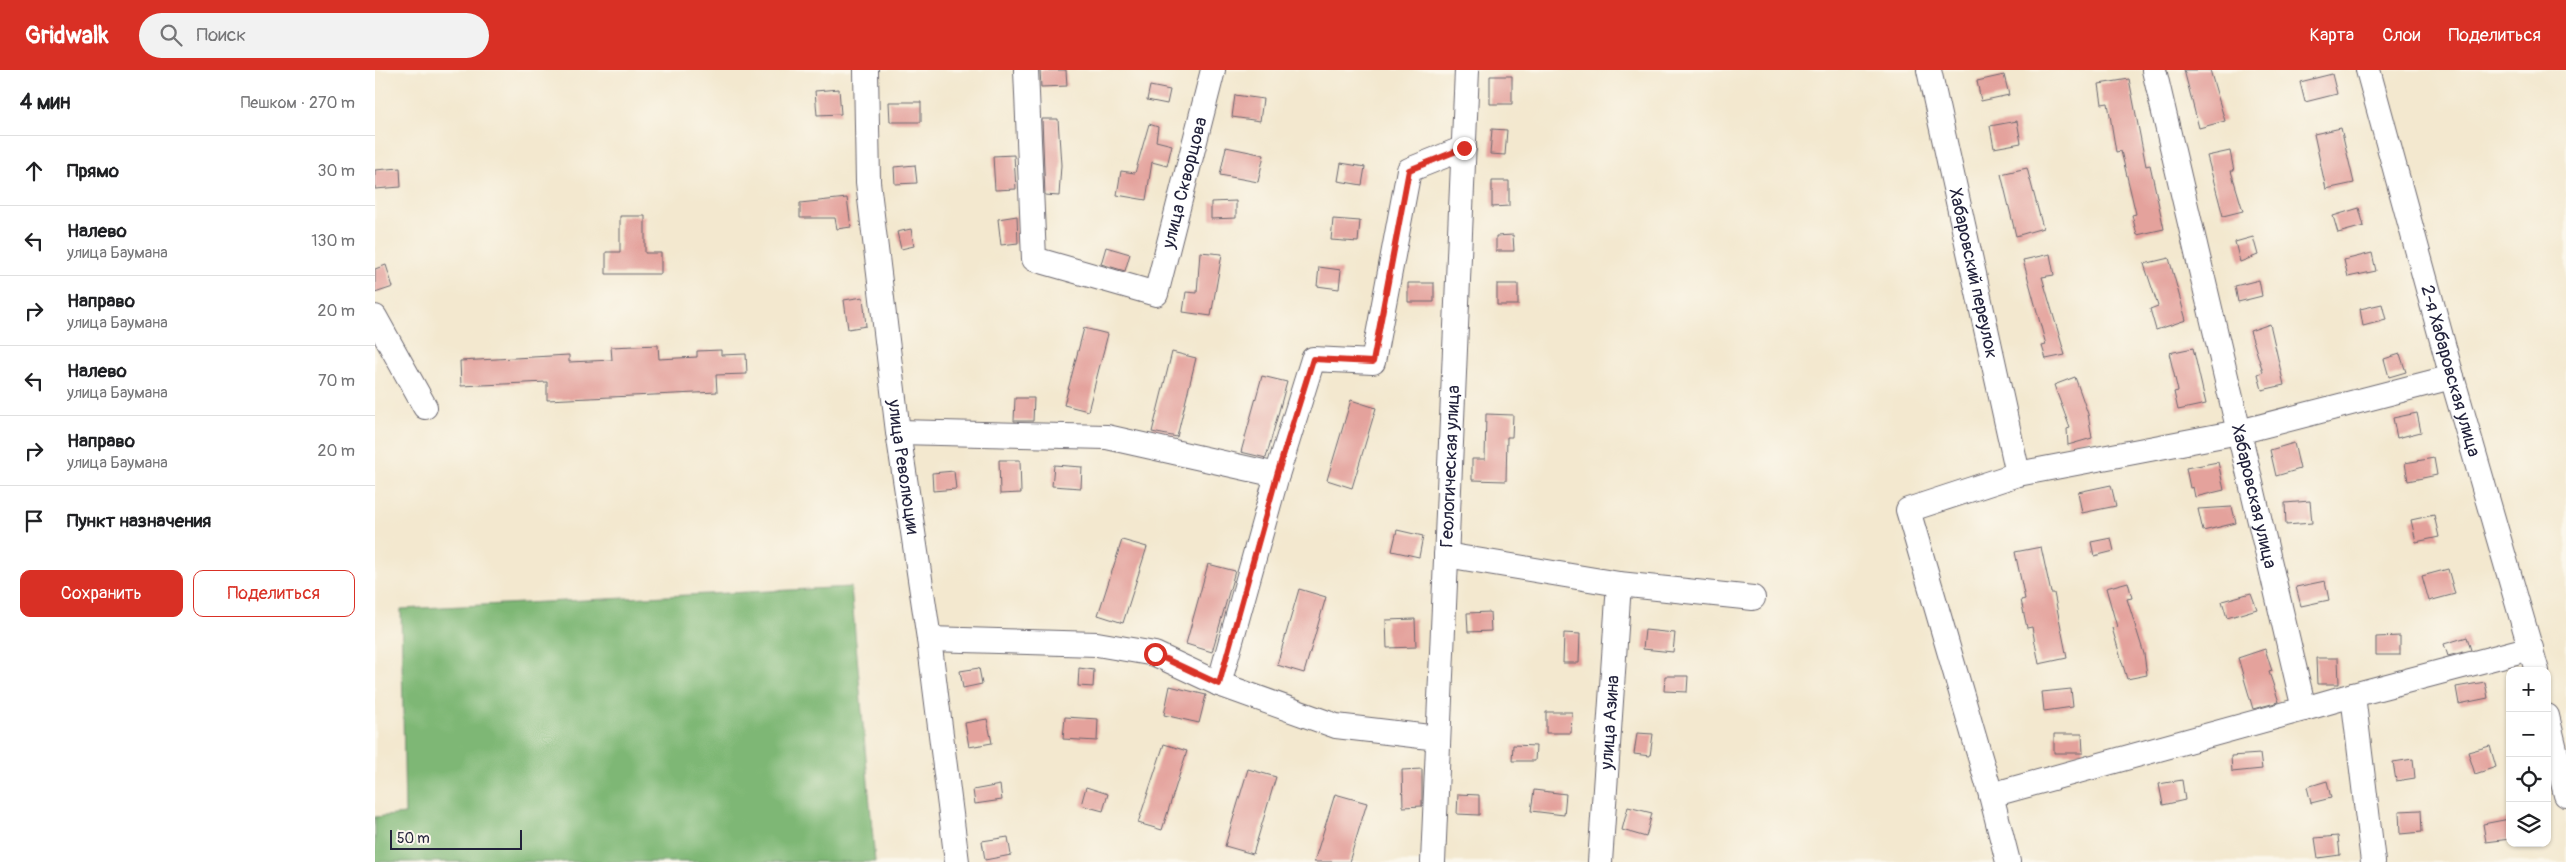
<!DOCTYPE html>
<html lang="ru">
<head>
<meta charset="utf-8">
<style>
  body { margin:0; font-family:Pangolin,sans-serif; background:#f2f2f2; color:#202124 }
  .controls { position:absolute; right:15px; bottom:15px; display:grid; overflow:hidden; border-radius:10px; box-shadow:0 1px 4px #0004 }
  .controls button { width:45px; height:45px; display:grid; place-items:center; padding:0; border:0; border-bottom:1px solid #e0e0e0; background:#fff; color:#202124; font:25px sans-serif }
  .scale { position:absolute; left:15px; bottom:12px; width:132px; box-sizing:border-box; padding-left:5px; border:2px solid #22223b; border-top:0; font-size:14px; line-height:18px; white-space:nowrap; color:#22223b; -webkit-text-stroke:4px #fbf7ec; paint-order:stroke }
  .stop { position:absolute; width:15px; height:15px; margin:-11px; border:4px solid #d93025; border-radius:50%; background:#fff }
  .stop.end { background:#d93025; border-color:#fff; box-shadow:0 1px 5px #0008 }
  .list { margin:0; padding:0; list-style:none }
  h2 { display:flex; justify-content:space-between; align-items:center; height:65px; margin:0; padding:0 20px; font-size:21px }
  h2 small { font-size:16px; font-weight:400; color:#757577 }
  .list li { display:grid; grid-template-columns:32px 1fr auto; gap:15px; align-items:center; box-sizing:border-box; height:70px; padding:0 20px; border-top:1px solid #e0e0e0 }
  .list b { display:block; font-size:19px; white-space:nowrap }
  .list p { margin:0; font-size:16px; white-space:nowrap; color:#757577 }
  .list em { font-size:16px; font-style:normal; color:#757577 }
  .actions { display:flex; gap:10px; padding:15px 20px }
  .actions a { flex:1; padding:11px 0; border:1px solid #d93025; border-radius:10px; text-align:center; font-size:18px; color:#d93025 }
  .actions .main { background:#d93025; color:#fff }
  .icon { flex:none; width:28px; height:28px; fill:none; stroke:currentColor; stroke-width:2; stroke-linecap:round; stroke-linejoin:round }
  .map { position:relative; flex:none; width:2191px; height:792px; overflow:hidden }
  header { display:flex; align-items:center; gap:30px; box-sizing:border-box; height:70px; padding:0 25px; background:#d93025; color:#fff }
  header strong { font-size:24px }
  nav { display:flex; gap:28px; margin-inline-start:auto; font-size:18px }
  .search { width:350px; height:45px; background:#f2f2f2; display:flex; align-items:center; gap:12px; box-sizing:border-box; padding:0 18px; border-radius:28px; color:#757577; font-size:19px }
  main { display:flex }
  aside { flex:1; background:#fff }
  .map>svg:first-child { display:block }
  .forest { fill:#7eb775; stroke:#506c58 }
  .building { fill:#e4a29c }
  .lines { fill:none; stroke-linecap:round; stroke-linejoin:round }
  .minor-casing { stroke:#6b676f; stroke-width:26 }
  .minor { stroke:#fff; stroke-width:24 }
  .route { stroke:#d93025; stroke-width:6 }
  .labels { text-anchor:middle; dominant-baseline:central; stroke-width:4.5; stroke-linejoin:round; paint-order:stroke }
  .street-label { font-size:18px; fill:#22223b; stroke:#fbf7ec }
</style>
</head>
<body>
<header>
<strong>Gridwalk</strong>
<div class="search"><svg class="icon" aria-label="search" viewBox="0 0 24 24"><circle cx="10" cy="10" r="6"/><path d="M15 15l6 6"/></svg>Поиск</div>
<nav><a>Карта</a><a>Слои</a><a>Поделиться</a></nav>
</header>
<main>
<aside>
<h2>4 мин<small>Пешком · 270 m</small></h2>
<ul class="list">
<li><svg class="icon" aria-label="ahead" viewBox="0 0 24 24"><path d="M12 20V5M6 11l6-6 6 6"/></svg><div><b>Прямо</b></div><em>30 m</em></li>
<li><svg class="icon" aria-label="left" viewBox="0 0 24 24"><path d="M17 20v-9H6M10 6l-5 5 5 5"/></svg><div><b>Налево</b><p>улица Баумана</p></div><em>130 m</em></li>
<li><svg class="icon" aria-label="right" viewBox="0 0 24 24"><path d="M7 20v-9h11M14 6l5 5-5 5"/></svg><div><b>Направо</b><p>улица Баумана</p></div><em>20 m</em></li>
<li><svg class="icon" aria-label="left" viewBox="0 0 24 24"><path d="M17 20v-9H6M10 6l-5 5 5 5"/></svg><div><b>Налево</b><p>улица Баумана</p></div><em>70 m</em></li>
<li><svg class="icon" aria-label="right" viewBox="0 0 24 24"><path d="M7 20v-9h11M14 6l5 5-5 5"/></svg><div><b>Направо</b><p>улица Баумана</p></div><em>20 m</em></li>
<li><svg class="icon" aria-label="arrive" viewBox="0 0 24 24"><path d="M6 21V4h12l-3 4 3 4H6"/></svg><div><b>Пункт назначения</b></div></li>
</ul>
<div class="actions"><a class="main">Сохранить</a><a>Поделиться</a></div>
</aside>
<div class="map">
<svg width="2191" height="792" viewBox="0 0 2191 792">
  <rect width="100%" height="100%" fill="#fbf7ec"/>
  <filter id="ink" filterUnits="userSpaceOnUse"><feTurbulence type="fractalNoise" baseFrequency=".02" numOctaves="2"/><feDisplacementMap in="SourceGraphic" scale="10" xChannelSelector="R" yChannelSelector="G"/><feConvolveMatrix kernelMatrix="1 2 1 2 8 2 1 2 1" color-interpolation-filters="sRGB"/></filter>
  <filter id="wash" filterUnits="userSpaceOnUse"><feTurbulence type="fractalNoise" baseFrequency=".0096" numOctaves="4" result="noise"/><feDisplacementMap in="SourceGraphic" scale="20" xChannelSelector="R" yChannelSelector="G"/><feGaussianBlur stdDeviation="1.12" result="paint"/><feColorMatrix in="noise" values="0 0 0 0 0 0 0 0 0 0 0 0 0 0 0 0 0 1.4 0 .05"/><feComposite in="paint" operator="in"/></filter>
  <g filter="url(#wash)">
    <rect width="100%" height="100%" fill="#f3e8cf"/>
    <path class="forest" d="M 476,517 L 500,792 L 0,792 L 0,747 L 30,744 L 26,539 Z"/>
    <g id="blocks">
      <path class="building" d="M 665,0 L 691,0 L 692,16 L 666,17 Z
        M 1809,0 L 1835,0 L 1850,51 L 1824,58 Z
        M 1957,4 L 1962,24 L 1930,32 L 1925,12 Z
        M 1629,5 L 1634,25 L 1606,31 L 1602,11 Z
        M 1115,6 L 1137,6 L 1137,34 L 1115,34 Z
        M 1754,9 L 1771,96 L 1775,95 L 1789,159 L 1762,165 L 1757,145 L 1761,144 L 1746,81 L 1741,82 L 1733,33 L 1727,34 L 1724,14 Z
        M 775,16 L 795,20 L 792,34 L 772,30 Z
        M 464,19 L 466,44 L 442,45 L 440,21 Z
        M 860,25 L 888,29 L 885,51 L 857,47 Z
        M 514,32 L 546,32 L 546,52 L 515,52 Z
        M 667,49 L 683,49 L 686,95 L 684,126 L 670,125 Z
        M 1642,51 L 1646,73 L 1619,78 L 1615,56 Z
        M 774,54 L 783,57 L 781,71 L 797,75 L 792,96 L 777,92 L 771,130 L 742,125 L 746,101 L 760,103 Z
        M 1966,58 L 1979,113 L 1951,119 L 1939,64 Z
        M 1117,59 L 1132,60 L 1130,85 L 1115,84 Z
        M 851,77 L 889,85 L 883,112 L 845,105 Z
        M 1855,81 L 1859,101 L 1856,101 L 1868,141 L 1848,146 L 1832,86 Z
        M 639,85 L 641,119 L 620,120 L 618,86 Z
        M 966,93 L 990,97 L 987,115 L 963,111 Z
        M 540,95 L 542,113 L 520,114 L 519,97 Z
        M 25,98 L 26,117 L 0,119 L 0,100 Z
        M 1652,98 L 1668,158 L 1641,166 L 1626,104 Z
        M 1117,111 L 1134,111 L 1134,136 L 1117,137 Z
        M 472,128 L 476,157 L 462,159 L 460,148 L 425,148 L 425,133 Z
        M 861,131 L 861,148 L 836,149 L 836,132 Z
        M 1984,138 L 1989,156 L 1963,163 L 1958,146 Z
        M 245,146 L 270,146 L 270,183 L 286,183 L 286,204 L 231,204 L 231,182 L 245,182 Z
        M 642,146 L 643,173 L 626,175 L 623,149 Z
        M 958,149 L 985,151 L 983,172 L 956,170 Z
        M 536,159 L 539,176 L 526,179 L 522,162 Z
        M 1138,165 L 1139,181 L 1121,181 L 1121,166 Z
        M 1878,167 L 1883,185 L 1865,192 L 1860,172 Z
        M 731,177 L 755,184 L 750,201 L 726,194 Z
        M 825,182 L 847,184 L 836,246 L 808,242 L 811,222 L 822,223 Z
        M 1997,183 L 2001,201 L 1973,207 L 1969,190 Z
        M 1675,184 L 1679,205 L 1667,207 L 1690,285 L 1671,289 L 1667,276 L 1671,275 L 1648,190 Z
        M 1794,188 L 1811,250 L 1781,260 L 1775,239 L 1783,236 L 1769,194 Z
        M 11,195 L 18,217 L 0,223 L 0,199 Z
        M 944,197 L 966,200 L 964,219 L 942,216 Z
        M 1884,210 L 1887,226 L 1863,232 L 1860,216 Z
        M 1033,213 L 1059,213 L 1059,232 L 1033,232 Z
        M 1122,214 L 1143,214 L 1143,235 L 1122,235 Z
        M 488,227 L 491,256 L 473,259 L 469,230 Z
        M 2007,234 L 2011,250 L 1988,256 L 1985,239 Z
        M 1895,254 L 1909,315 L 1887,320 L 1883,304 L 1888,302 L 1875,261 Z
        M 709,258 L 733,264 L 713,341 L 689,335 Z
        M 283,275 L 284,289 L 322,287 L 322,281 L 346,280 L 346,285 L 371,284 L 372,304 L 341,305 L 342,322 L 172,330 L 172,312 L 86,316 L 85,291 L 194,285 L 194,292 L 237,290 L 236,277 Z
        M 1818,278 L 1831,334 L 1803,340 L 1799,322 L 1803,321 L 1794,283 Z
        M 797,282 L 821,288 L 802,367 L 777,362 Z
        M 2025,284 L 2031,302 L 2014,307 L 2009,289 Z
        M 887,306 L 912,312 L 891,388 L 866,382 Z
        M 1700,307 L 1713,344 L 1717,368 L 1693,375 L 1692,359 L 1695,358 L 1679,315 Z
        M 640,328 L 659,328 L 658,351 L 639,351 Z
        M 976,330 L 1001,338 L 977,418 L 952,410 Z
        M 2042,343 L 2046,362 L 2022,368 L 2018,348 Z
        M 1111,344 L 1138,345 L 1137,367 L 1132,367 L 1131,411 L 1097,410 L 1097,389 L 1110,389 Z
        M 1919,373 L 1925,399 L 1901,406 L 1895,380 Z
        M 2059,388 L 2062,405 L 2033,411 L 2030,393 Z
        M 624,390 L 645,390 L 646,423 L 625,424 Z
        M 1843,392 L 1849,420 L 1820,427 L 1818,417 L 1815,418 L 1811,398 Z
        M 679,395 L 707,397 L 706,418 L 677,416 Z
        M 579,401 L 581,419 L 558,421 L 557,403 Z
        M 1736,415 L 1741,436 L 1707,443 L 1703,422 Z
        M 1935,431 L 1937,453 L 1911,455 L 1910,433 Z
        M 1857,437 L 1861,453 L 1828,461 L 1823,439 Z
        M 2059,445 L 2064,467 L 2041,472 L 2036,450 Z
        M 1022,460 L 1048,466 L 1044,487 L 1017,481 Z
        M 1736,468 L 1739,481 L 1719,486 L 1716,472 Z
        M 747,470 L 772,477 L 748,553 L 723,545 Z
        M 1666,477 L 1676,523 L 1679,523 L 1692,588 L 1664,594 L 1657,557 L 1652,558 L 1646,530 L 1650,529 L 1640,482 Z
        M 833,494 L 860,501 L 837,582 L 811,574 Z
        M 2073,499 L 2080,524 L 2054,531 L 2047,506 Z
        M 1950,511 L 1954,530 L 1926,536 L 1921,517 Z
        M 1753,512 L 1757,528 L 1752,529 L 1769,584 L 1772,605 L 1752,609 L 1737,558 L 1742,557 L 1731,518 Z
        M 924,519 L 951,527 L 929,603 L 902,595 Z
        M 1876,523 L 1882,539 L 1852,548 L 1847,531 Z
        M 1115,542 L 1116,561 L 1093,562 L 1092,543 Z
        M 1040,549 L 1041,577 L 1012,578 L 1011,550 Z
        M 1270,560 L 1300,563 L 1298,582 L 1268,579 Z
        M 1189,563 L 1205,564 L 1204,593 L 1188,593 Z
        M 2025,566 L 2025,585 L 2001,585 L 2001,567 Z
        M 2092,567 L 2096,580 L 2073,586 L 2069,574 Z
        M 1890,579 L 1897,601 L 1894,602 L 1904,632 L 1878,639 L 1863,588 Z
        M 1941,588 L 1963,588 L 1964,614 L 1942,614 Z
        M 604,598 L 607,614 L 588,618 L 585,601 Z
        M 704,598 L 719,600 L 718,617 L 703,616 Z
        M 1290,606 L 1313,606 L 1312,622 L 1289,621 Z
        M 2110,612 L 2113,628 L 2084,634 L 2081,617 Z
        M 795,616 L 831,625 L 824,653 L 789,645 Z
        M 1696,619 L 1698,637 L 1669,641 L 1667,622 Z
        M 1171,642 L 1197,642 L 1196,663 L 1171,663 Z
        M 690,647 L 723,649 L 722,671 L 688,669 Z
        M 612,649 L 617,673 L 594,677 L 590,653 Z
        M 1262,663 L 1278,664 L 1275,686 L 1259,684 Z
        M 1679,664 L 1707,664 L 1708,683 L 1679,683 Z
        M 789,674 L 812,681 L 787,760 L 763,753 Z
        M 1138,675 L 1161,676 L 1160,691 L 1137,691 Z
        M 2115,676 L 2121,697 L 2100,704 L 2093,682 Z
        M 1885,684 L 1887,699 L 1857,702 L 1856,686 Z
        M 2038,689 L 2040,708 L 2021,711 L 2018,692 Z
        M 873,699 L 901,707 L 878,784 L 850,776 Z
        M 1047,699 L 1047,736 L 1028,737 L 1027,700 Z
        M 1807,710 L 1810,730 L 1788,735 L 1784,714 Z
        M 1952,711 L 1956,728 L 1936,733 L 1932,717 Z
        M 625,715 L 627,730 L 600,734 L 598,720 Z
        M 711,717 L 733,724 L 728,741 L 706,735 Z
        M 1159,720 L 1191,724 L 1189,745 L 1156,741 Z
        M 960,724 L 992,733 L 974,792 L 939,792 Z
        M 1083,724 L 1104,725 L 1104,745 L 1082,744 Z
        M 1253,737 L 1277,743 L 1271,767 L 1247,760 Z
        M 2046,740 L 2047,762 L 2025,764 L 2024,741 Z
        M 2134,749 L 2135,769 L 2111,772 L 2108,754 Z
        M 1963,766 L 1965,785 L 1943,788 L 1940,768 Z
        M 633,767 L 636,785 L 610,790 L 607,771 Z"/>
    </g>
  </g>
  <g filter="url(#ink)">
    <use href="#blocks" fill-opacity="0" stroke="#6b676f" stroke-width="1"/>
    <g class="lines">
      <defs>
        <g id="minor">
          <path id="s1" d="M 491,0 L 493,112 L 523,362 L 554,569 L 582,792"/>
          <path id="s2" d="M 651,0 L 659,189 L 781,224 L 838,0"/>
          <path id="s3" d="M 1554,0 L 1643,404"/>
          <path id="s4" d="M 1779,0 L 1929,639 L 1978,625 L 1998,792"/>
          <path id="s5" d="M 1993,0 L 2077,307 L 2162,601"/>
          <path d="M 0,247 L 50,337"/>
          <path d="M 523,362 L 732,367 L 902,405"/>
          <path d="M 1071,485 L 1244,514 L 1378,528"/>
          <path d="M 554,569 L 722,574 L 780,584 L 844,614 L 961,656 L 1063,668"/>
          <path d="M 844,614 L 902,405 L 938,289 L 998,292 L 1034,100 L 1089,78"/>
          <path d="M 1978,625 L 2156,578"/>
          <path d="M 1929,639 L 1616,725 L 1533,440 L 1643,404 L 1864,362 L 2077,307"/>
          <path d="M 2172,646 L 2191,725"/>
          <path d="M 1616,725 L 1633,792"/>
          <path id="s6" d="M 1058,792 L 1092,0"/>
          <path id="s7" d="M 1225,792 L 1244,514"/>
        </g>
      </defs>
      <use href="#minor" class="minor-casing"/>
      <use href="#minor" class="minor"/>
    </g>
  </g>
  <g class="lines" filter="url(#ink)">
    <path class="route" d="M 780,584 L 844,614 L 902,405 L 938,289 L 998,292 L 1034,100 L 1089,78"/>
  </g>
  <g class="labels">
    <g class="street-label">
      <text stroke="none"><textPath href="#s2" startOffset="431">улица Скворцова</textPath></text>
      <text stroke="none"><textPath href="#s3" startOffset="208">Хабаровский переулок</textPath></text>
      <text stroke="none"><textPath href="#s5" startOffset="312">2-я Хабаровская улица</textPath></text>
      <text stroke="none"><textPath href="#s6" startOffset="396">Геологическая улица</textPath></text>
      <text stroke="none"><textPath href="#s1" startOffset="399">улица Революции</textPath></text>
      <text stroke="none"><textPath href="#s4" startOffset="438">Хабаровская улица</textPath></text>
      <text stroke="none"><textPath href="#s7" startOffset="140">улица Азина</textPath></text>
    </g>
  </g>
</svg>
<div class="controls">
<button>+</button>
<button>−</button>
<button><svg class="icon" aria-label="locate" viewBox="0 0 24 24"><circle cx="12" cy="12" r="6"/><path d="M12 2v4M12 18v4M2 12h4M18 12h4"/></svg></button>
<button><svg class="icon" aria-label="layers" viewBox="0 0 24 24"><path d="M12 4l9 5-9 5-9-5zM3 14l9 5 9-5"/></svg></button>
</div>
<div class="scale">50 m</div>
<div class="stop" style="left:780px;top:584px"></div>
<div class="stop end" style="left:1089px;top:78px"></div>
</div>
</main>
</body>
</html>
